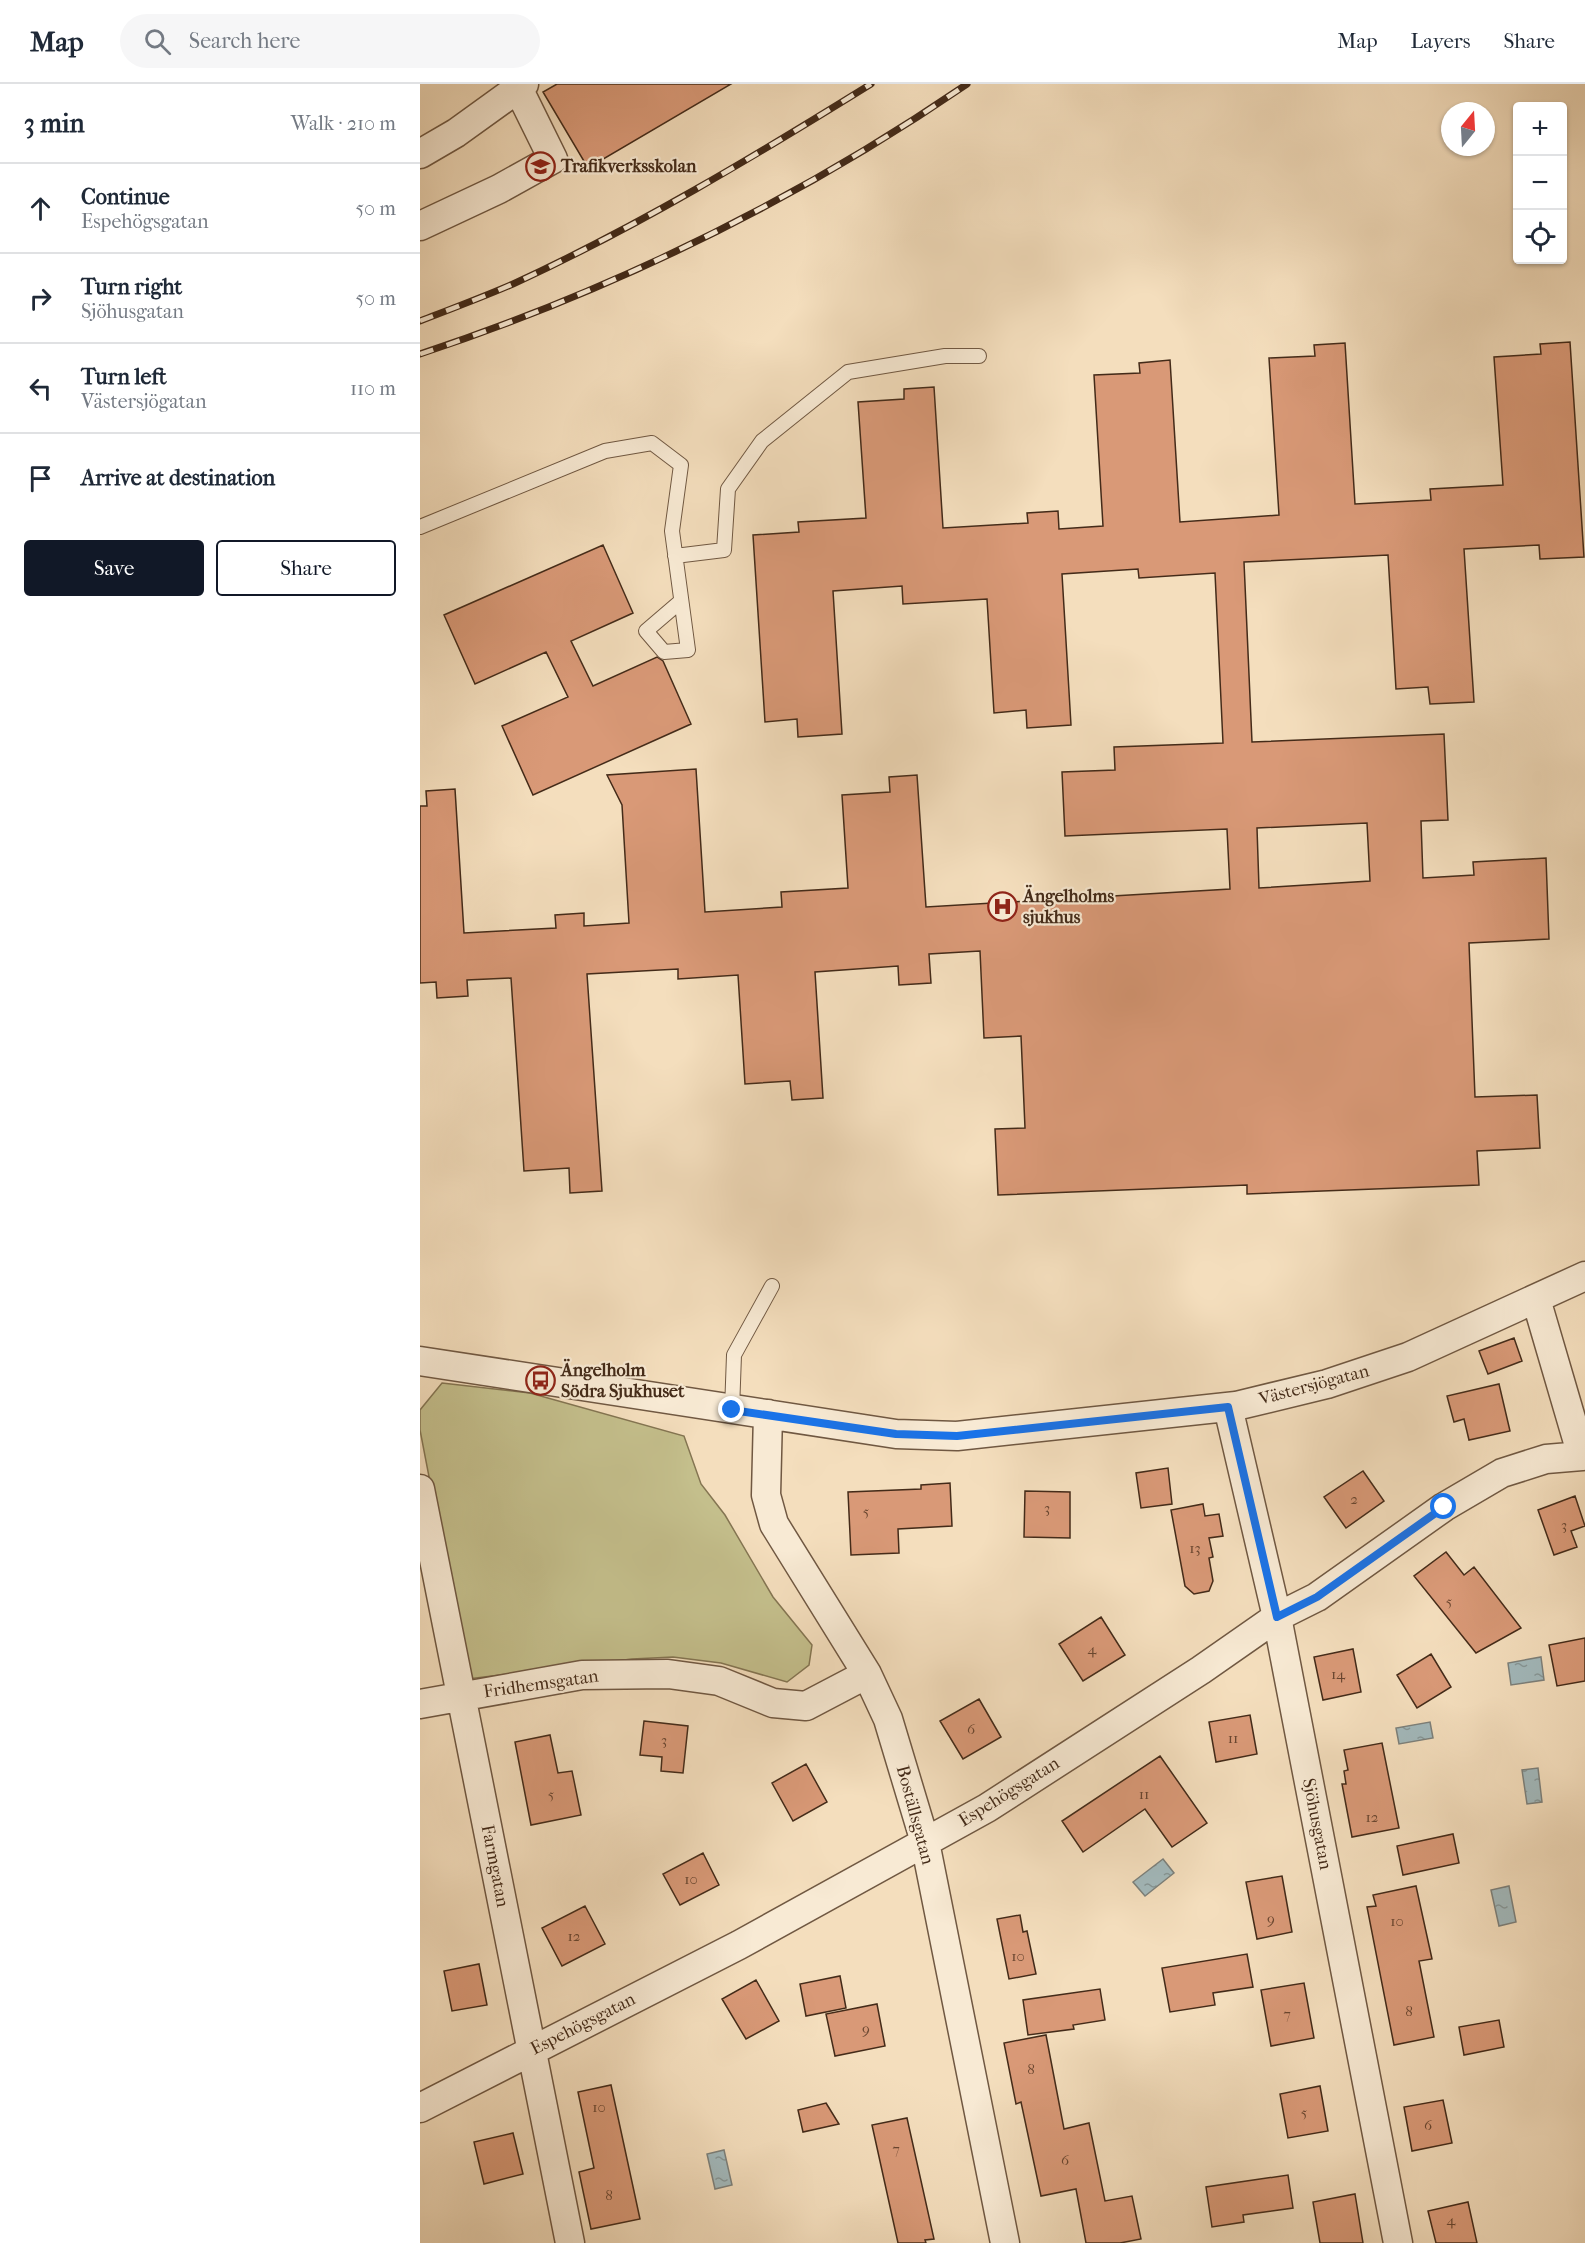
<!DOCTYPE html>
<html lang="en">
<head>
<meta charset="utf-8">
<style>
  body { margin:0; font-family:"IM FELL French Canon",serif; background:#f6f6f7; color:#1f2937 }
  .controls { position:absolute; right:18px; top:18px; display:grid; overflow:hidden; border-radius:6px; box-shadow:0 2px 4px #0004 }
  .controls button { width:54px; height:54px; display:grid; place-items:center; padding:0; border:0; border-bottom:2px solid #e0e1e3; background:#fff; color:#1f2937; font:30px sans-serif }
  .compass { position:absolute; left:1021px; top:18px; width:54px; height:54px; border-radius:50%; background:#fff; box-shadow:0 2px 4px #0004; rotate:18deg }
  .stop { position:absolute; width:18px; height:18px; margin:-14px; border:4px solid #1a73e8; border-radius:50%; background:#fff }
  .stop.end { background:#1a73e8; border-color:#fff; box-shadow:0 2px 6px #0008 }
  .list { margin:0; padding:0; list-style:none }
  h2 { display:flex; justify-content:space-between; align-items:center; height:78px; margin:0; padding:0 24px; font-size:26px }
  h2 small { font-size:20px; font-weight:400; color:#747a83 }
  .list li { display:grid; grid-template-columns:39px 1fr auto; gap:18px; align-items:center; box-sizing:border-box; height:90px; padding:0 24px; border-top:2px solid #e0e1e3 }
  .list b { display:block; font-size:22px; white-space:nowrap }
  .list p { margin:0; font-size:20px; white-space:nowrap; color:#747a83 }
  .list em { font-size:20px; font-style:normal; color:#747a83 }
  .actions { display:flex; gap:12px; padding:18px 24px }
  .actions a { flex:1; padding:14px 0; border:2px solid #111827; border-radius:6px; text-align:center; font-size:21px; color:#111827 }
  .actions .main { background:#111827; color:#fff }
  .icon { flex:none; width:33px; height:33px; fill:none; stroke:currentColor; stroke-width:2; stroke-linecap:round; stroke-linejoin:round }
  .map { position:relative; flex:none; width:1165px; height:2159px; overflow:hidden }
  header { display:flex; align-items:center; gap:36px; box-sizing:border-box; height:84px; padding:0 30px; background:#fff; border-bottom:2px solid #e0e1e3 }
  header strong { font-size:28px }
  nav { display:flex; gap:33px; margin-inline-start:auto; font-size:21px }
  .search { width:420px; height:54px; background:#f6f6f7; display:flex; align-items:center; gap:15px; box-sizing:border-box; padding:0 21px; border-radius:33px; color:#747a83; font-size:22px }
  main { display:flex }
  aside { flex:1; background:#fff }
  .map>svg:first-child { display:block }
  .park { fill:#c4bf8c; stroke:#847552; stroke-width:1.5 }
  .water { fill:url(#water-ripples); stroke:#7c807b; stroke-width:1.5 }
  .building { fill:#d99977; stroke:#442b19; stroke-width:1.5; fill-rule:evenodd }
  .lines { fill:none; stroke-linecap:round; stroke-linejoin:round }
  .lane-casing { stroke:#705842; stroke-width:16 }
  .street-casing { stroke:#705842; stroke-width:31 }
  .lane { stroke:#f8ead4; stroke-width:14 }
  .street { stroke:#f8ead4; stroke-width:28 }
  .rail-casing { stroke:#442b19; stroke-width:7 }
  .rail { stroke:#f8ead4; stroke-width:4.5; stroke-dasharray:14; stroke-linecap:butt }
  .route { stroke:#1a73e8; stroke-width:8 }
  .labels { text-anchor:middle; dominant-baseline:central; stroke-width:4.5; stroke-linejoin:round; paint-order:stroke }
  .number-label { font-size:15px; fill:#694630 }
  .poi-label { font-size:18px; font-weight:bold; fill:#442b19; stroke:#f8ead4; text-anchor:start }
  .street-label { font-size:18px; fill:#442b19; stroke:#f8ead4 }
</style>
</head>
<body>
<header>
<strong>Map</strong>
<div class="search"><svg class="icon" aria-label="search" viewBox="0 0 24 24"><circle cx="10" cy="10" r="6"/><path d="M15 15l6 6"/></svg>Search here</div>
<nav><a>Map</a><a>Layers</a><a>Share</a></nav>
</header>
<main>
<aside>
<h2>3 min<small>Walk · 210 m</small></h2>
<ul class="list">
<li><svg class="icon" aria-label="ahead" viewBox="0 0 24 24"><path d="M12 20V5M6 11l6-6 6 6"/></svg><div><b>Continue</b><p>Espehögsgatan</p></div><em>50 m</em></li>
<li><svg class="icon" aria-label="right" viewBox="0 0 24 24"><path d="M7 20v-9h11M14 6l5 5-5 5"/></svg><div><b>Turn right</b><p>Sjöhusgatan</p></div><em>50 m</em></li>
<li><svg class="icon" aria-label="left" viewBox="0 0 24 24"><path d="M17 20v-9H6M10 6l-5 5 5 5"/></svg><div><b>Turn left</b><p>Västersjögatan</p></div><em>110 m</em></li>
<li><svg class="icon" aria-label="arrive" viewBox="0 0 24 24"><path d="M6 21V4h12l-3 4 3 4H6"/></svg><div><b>Arrive at destination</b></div></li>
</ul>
<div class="actions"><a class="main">Save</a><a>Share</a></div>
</aside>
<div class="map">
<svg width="1165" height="2159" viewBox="0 0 1165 2159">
  <defs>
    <pattern id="water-ripples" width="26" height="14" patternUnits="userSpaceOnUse" patternTransform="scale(1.5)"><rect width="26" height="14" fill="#a2b9bc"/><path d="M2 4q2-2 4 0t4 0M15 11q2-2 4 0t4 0" fill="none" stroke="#869798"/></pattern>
  </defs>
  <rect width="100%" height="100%" fill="#f4debd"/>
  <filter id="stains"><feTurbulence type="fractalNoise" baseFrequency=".00333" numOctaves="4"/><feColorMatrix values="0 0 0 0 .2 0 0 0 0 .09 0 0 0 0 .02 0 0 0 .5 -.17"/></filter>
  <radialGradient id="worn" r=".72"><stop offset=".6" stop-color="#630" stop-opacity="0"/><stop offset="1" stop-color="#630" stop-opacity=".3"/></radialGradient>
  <path class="park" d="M 22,1299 L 110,1309 L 264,1352 L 281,1400 L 305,1431 L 353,1513 L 392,1561 L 389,1581 L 367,1598 L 301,1579 L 253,1573 L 212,1575 L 48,1595 L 0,1346 L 0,1326 Z"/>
  <path class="water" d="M 1121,1573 L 1124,1596 L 1091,1601 L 1088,1579 Z
    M 1010,1638 L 1013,1654 L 979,1660 L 976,1644 Z
    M 1118,1684 L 1122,1718 L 1107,1720 L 1102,1686 Z
    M 743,1775 L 754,1789 L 725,1812 L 713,1798 Z
    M 1089,1802 L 1096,1838 L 1079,1842 L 1071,1806 Z
    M 304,2066 L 312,2101 L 295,2105 L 287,2070 Z"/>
  <path class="building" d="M 137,0 L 311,0 L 168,84 L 123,8 Z
    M 1150,258 L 1164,473 L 1120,475 L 1119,461 L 1044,465 L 1054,618 L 1010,620 L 1008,603 L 976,605 L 968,471 L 824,478 L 832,658 L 1024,650 L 1028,736 L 1001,737 L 1003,794 L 1054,791 L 1053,778 L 1126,774 L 1129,855 L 1049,859 L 1055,1013 L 1117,1011 L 1120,1064 L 1057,1067 L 1059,1101 L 827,1110 L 827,1101 L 578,1111 L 575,1045 L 605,1044 L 601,952 L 564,954 L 560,867 L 509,870 L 511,899 L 479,901 L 478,882 L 395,888 L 403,1014 L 372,1016 L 370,997 L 325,1000 L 318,891 L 258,895 L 258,885 L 167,890 L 182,1107 L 150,1109 L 149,1084 L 104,1087 L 91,894 L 47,896 L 48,912 L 17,914 L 16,898 L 0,899 L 0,722 L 7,722 L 6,707 L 35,705 L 44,849 L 136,844 L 135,831 L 164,829 L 164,842 L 209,839 L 202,721 L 187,691 L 276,685 L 285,828 L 362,823 L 361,808 L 428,804 L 422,711 L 470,708 L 469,693 L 497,691 L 506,823 L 810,805 L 807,745 L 645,752 L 642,688 L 695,686 L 694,663 L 803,659 L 795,489 L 719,494 L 718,485 L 642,490 L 651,641 L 607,644 L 606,626 L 574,629 L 567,515 L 483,520 L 482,502 L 413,507 L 422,650 L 378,653 L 377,635 L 345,638 L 333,451 L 379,448 L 378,438 L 446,434 L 438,318 L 484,315 L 484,305 L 514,303 L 523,444 L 608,439 L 607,429 L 638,427 L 639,445 L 683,442 L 674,291 L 720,289 L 719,279 L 750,276 L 760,438 L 859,431 L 849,274 L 895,272 L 894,261 L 925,259 L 935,420 L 1011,416 L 1010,405 L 1083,401 L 1074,273 L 1121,270 L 1120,260 ZM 947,739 L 950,797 L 839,804 L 837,744 Z
    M 183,461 L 213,529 L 151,557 L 173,602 L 237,573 L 243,577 L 271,640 L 113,711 L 82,642 L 148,613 L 126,568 L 55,600 L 24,531 Z
    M 1094,1254 L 1102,1277 L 1068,1290 L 1059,1267 Z
    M 1079,1300 L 1090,1347 L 1049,1356 L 1044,1335 L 1034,1338 L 1027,1312 Z
    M 748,1384 L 752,1420 L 721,1424 L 716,1389 Z
    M 943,1387 L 964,1417 L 926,1444 L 904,1413 Z
    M 530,1399 L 532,1442 L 478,1445 L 479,1469 L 431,1471 L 428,1408 L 501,1405 L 501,1401 Z
    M 605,1407 L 650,1408 L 650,1454 L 604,1453 Z
    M 1155,1412 L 1165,1442 L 1151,1447 L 1157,1463 L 1134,1471 L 1118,1426 Z
    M 783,1420 L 785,1432 L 799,1430 L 803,1452 L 789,1454 L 793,1473 L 789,1474 L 793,1497 L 789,1507 L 774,1510 L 765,1502 L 751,1426 Z
    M 1026,1468 L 1044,1491 L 1054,1483 L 1101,1544 L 1056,1569 L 994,1492 Z
    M 681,1533 L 705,1571 L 663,1597 L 639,1560 Z
    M 1165,1554 L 1165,1597 L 1137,1602 L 1129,1561 Z
    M 933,1565 L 941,1608 L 903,1616 L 894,1573 Z
    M 1011,1570 L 1031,1603 L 997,1624 L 977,1591 Z
    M 559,1615 L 581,1653 L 543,1675 L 520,1637 Z
    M 830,1631 L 837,1670 L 796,1678 L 789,1638 Z
    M 224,1637 L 268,1642 L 263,1689 L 241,1687 L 242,1673 L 220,1671 Z
    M 130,1651 L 138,1689 L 152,1687 L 161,1731 L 111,1741 L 95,1658 Z
    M 962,1659 L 979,1744 L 932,1753 L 922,1700 L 926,1700 L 924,1687 L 928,1686 L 924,1666 Z
    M 740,1672 L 787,1739 L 752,1763 L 725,1725 L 663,1768 L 642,1737 Z
    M 386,1680 L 407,1718 L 373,1737 L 352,1699 Z
    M 1033,1750 L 1039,1779 L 983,1791 L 977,1762 Z
    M 283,1769 L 299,1801 L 260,1821 L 243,1790 Z
    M 862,1792 L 872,1848 L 837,1855 L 826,1798 Z
    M 996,1802 L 1012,1875 L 999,1877 L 1014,1953 L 974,1961 L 947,1823 L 956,1822 L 953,1811 Z
    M 165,1822 L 185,1860 L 142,1882 L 122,1844 Z
    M 600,1831 L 603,1848 L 607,1847 L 616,1890 L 589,1895 L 577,1835 Z
    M 827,1870 L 833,1903 L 793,1909 L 795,1921 L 750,1928 L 742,1884 Z
    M 59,1880 L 67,1921 L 32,1927 L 24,1887 Z
    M 420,1892 L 426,1924 L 386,1932 L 380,1900 Z
    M 336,1896 L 359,1937 L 326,1955 L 302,1915 Z
    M 884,1899 L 894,1954 L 851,1962 L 841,1906 Z
    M 680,1905 L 685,1936 L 653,1941 L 654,1945 L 608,1951 L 603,1916 Z
    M 457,1920 L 465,1962 L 415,1972 L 406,1930 Z
    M 1079,1936 L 1084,1963 L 1044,1971 L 1039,1943 Z
    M 626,1951 L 644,2045 L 669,2039 L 685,2117 L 712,2112 L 721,2155 L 700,2159 L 666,2159 L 656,2105 L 621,2112 L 601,2018 L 596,2020 L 584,1959 Z
    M 191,2001 L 220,2135 L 171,2145 L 159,2088 L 174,2084 L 158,2008 Z
    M 900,2002 L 908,2047 L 868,2054 L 860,2010 Z
    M 1023,2016 L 1032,2059 L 992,2067 L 984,2023 Z
    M 406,2019 L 419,2040 L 383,2048 L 378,2026 Z
    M 487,2034 L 514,2155 L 505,2156 L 506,2159 L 478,2159 L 452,2041 Z
    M 93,2049 L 103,2090 L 64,2100 L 54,2058 Z
    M 868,2091 L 873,2124 L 823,2131 L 824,2138 L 792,2143 L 786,2103 Z
    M 935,2110 L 943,2159 L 900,2159 L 893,2118 Z
    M 1048,2118 L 1057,2159 L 1016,2159 L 1008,2127 Z"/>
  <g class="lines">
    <defs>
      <path id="lane" d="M 0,443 L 185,367 L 232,359 L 261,381 L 252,447 L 268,566 L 244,568 L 226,547 L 261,517
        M 255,472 L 304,466 L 308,405 L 342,357 L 428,288 L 525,272 L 559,272
        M 312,1326 L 314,1271 L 352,1202"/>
      <path id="street" d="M 0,70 L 36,49 L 104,0
        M 0,142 L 79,105 L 133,75 L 98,4
        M 1116,1215 L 1162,1372
        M 0,1277 L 476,1350 L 537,1352 L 816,1322 L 907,1300 L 988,1273 L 1165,1192
        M 808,1323 L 857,1533 L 978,2159
        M 348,1330 L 346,1411 L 354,1440 L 447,1590 L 468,1635 L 505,1758 L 585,2159
        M 0,1405 L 150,2159
        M 0,1620 L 162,1591 L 248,1590 L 299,1597 L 353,1619 L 386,1622 L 447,1590
        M 0,2024 L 319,1861 L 567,1724 L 781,1586 L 857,1533 L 897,1513 L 1024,1423 L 1082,1389 L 1126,1375 L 1162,1372"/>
    </defs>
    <use href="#lane" class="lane-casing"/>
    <use href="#street" class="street-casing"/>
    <use href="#lane" class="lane"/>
    <use href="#street" class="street"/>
    <defs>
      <path id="rail" d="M 0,237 C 31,225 63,213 93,200 C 217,143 335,72 451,0
        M 0,270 C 193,206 379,115 547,0"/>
    </defs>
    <use href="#rail" class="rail-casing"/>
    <use href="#rail" class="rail"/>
  </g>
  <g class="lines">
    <path class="route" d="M 312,1326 L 476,1350 L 537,1352 L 808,1323 L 857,1533 L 897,1513 L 1024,1423"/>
  </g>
  <defs>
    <symbol id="university-ring" viewBox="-11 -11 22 22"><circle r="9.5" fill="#f8ead4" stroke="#8f2418" stroke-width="1.5"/><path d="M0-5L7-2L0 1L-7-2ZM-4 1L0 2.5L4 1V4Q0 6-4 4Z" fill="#8f2418"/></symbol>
    <symbol id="hospital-ring" viewBox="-11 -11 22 22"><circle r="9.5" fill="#f8ead4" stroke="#8f2418" stroke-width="1.5"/><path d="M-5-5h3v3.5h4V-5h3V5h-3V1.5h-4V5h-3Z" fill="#8f2418"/></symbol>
    <symbol id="bus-ring" viewBox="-11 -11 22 22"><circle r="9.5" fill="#f8ead4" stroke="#8f2418" stroke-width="1.5"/><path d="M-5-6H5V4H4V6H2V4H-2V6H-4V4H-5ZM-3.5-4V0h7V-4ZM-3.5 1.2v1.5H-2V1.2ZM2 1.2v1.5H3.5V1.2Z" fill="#8f2418"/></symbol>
  </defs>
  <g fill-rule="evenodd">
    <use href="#university-ring" x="104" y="66" width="33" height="33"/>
    <use href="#hospital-ring" x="566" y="806" width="33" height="33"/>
    <use href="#bus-ring" x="104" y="1280" width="33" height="33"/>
  </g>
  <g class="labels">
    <g class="number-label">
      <text x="934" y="1415">2</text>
      <text x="627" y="1424">3</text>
      <text x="446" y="1427">5</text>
      <text x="1144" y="1441">3</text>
      <text x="775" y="1464">13</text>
      <text x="1029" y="1517">5</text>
      <text x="672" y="1565">4</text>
      <text x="918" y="1590">14</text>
      <text x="551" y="1645">6</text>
      <text x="813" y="1654">11</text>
      <text x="244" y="1656">3</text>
      <text x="131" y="1710">5</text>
      <text x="724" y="1710">11</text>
      <text x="952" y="1733">12</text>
      <text x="271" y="1795">10</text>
      <text x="851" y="1835">9</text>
      <text x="977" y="1837">10</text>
      <text x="154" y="1852">12</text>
      <text x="598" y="1872">10</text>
      <text x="989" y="1927">8</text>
      <text x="867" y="1930">7</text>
      <text x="446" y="1945">9</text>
      <text x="611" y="1985">8</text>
      <text x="179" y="2023">10</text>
      <text x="884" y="2028">5</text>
      <text x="1008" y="2041">6</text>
      <text x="476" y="2065">7</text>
      <text x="645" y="2076">6</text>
      <text x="189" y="2111">8</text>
      <text x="1031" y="2136">4</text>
    </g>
    <g class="poi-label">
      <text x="141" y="82">Trafikverksskolan</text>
      <text x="603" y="812">Ängelholms<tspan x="603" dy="21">sjukhus</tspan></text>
      <text x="141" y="1286">Ängelholm<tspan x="141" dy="21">Södra Sjukhuset</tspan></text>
    </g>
    <g class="street-label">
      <text transform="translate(894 1301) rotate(-15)">Västersjögatan</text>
      <text transform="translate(121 1600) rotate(-8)">Fridhemsgatan</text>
      <text transform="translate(589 1708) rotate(-32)">Espehögsgatan</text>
      <text transform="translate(495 1731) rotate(75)">Boställsgatan</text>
      <text transform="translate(897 1740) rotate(79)">Sjöhusgatan</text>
      <text transform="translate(75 1782) rotate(79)">Farmgatan</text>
      <text transform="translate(163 1940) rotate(-27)">Espehögsgatan</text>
    </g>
  </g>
  <rect width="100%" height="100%" filter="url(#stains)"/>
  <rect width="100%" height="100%" fill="url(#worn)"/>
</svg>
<div class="controls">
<button>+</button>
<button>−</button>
<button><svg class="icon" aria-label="locate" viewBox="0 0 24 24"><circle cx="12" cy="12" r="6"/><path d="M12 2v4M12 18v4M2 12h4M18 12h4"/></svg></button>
</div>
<svg class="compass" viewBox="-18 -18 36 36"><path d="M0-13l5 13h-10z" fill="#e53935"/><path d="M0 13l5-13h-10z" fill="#747a83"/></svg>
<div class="stop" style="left:1024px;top:1423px"></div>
<div class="stop end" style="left:312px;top:1326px"></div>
</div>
</main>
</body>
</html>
